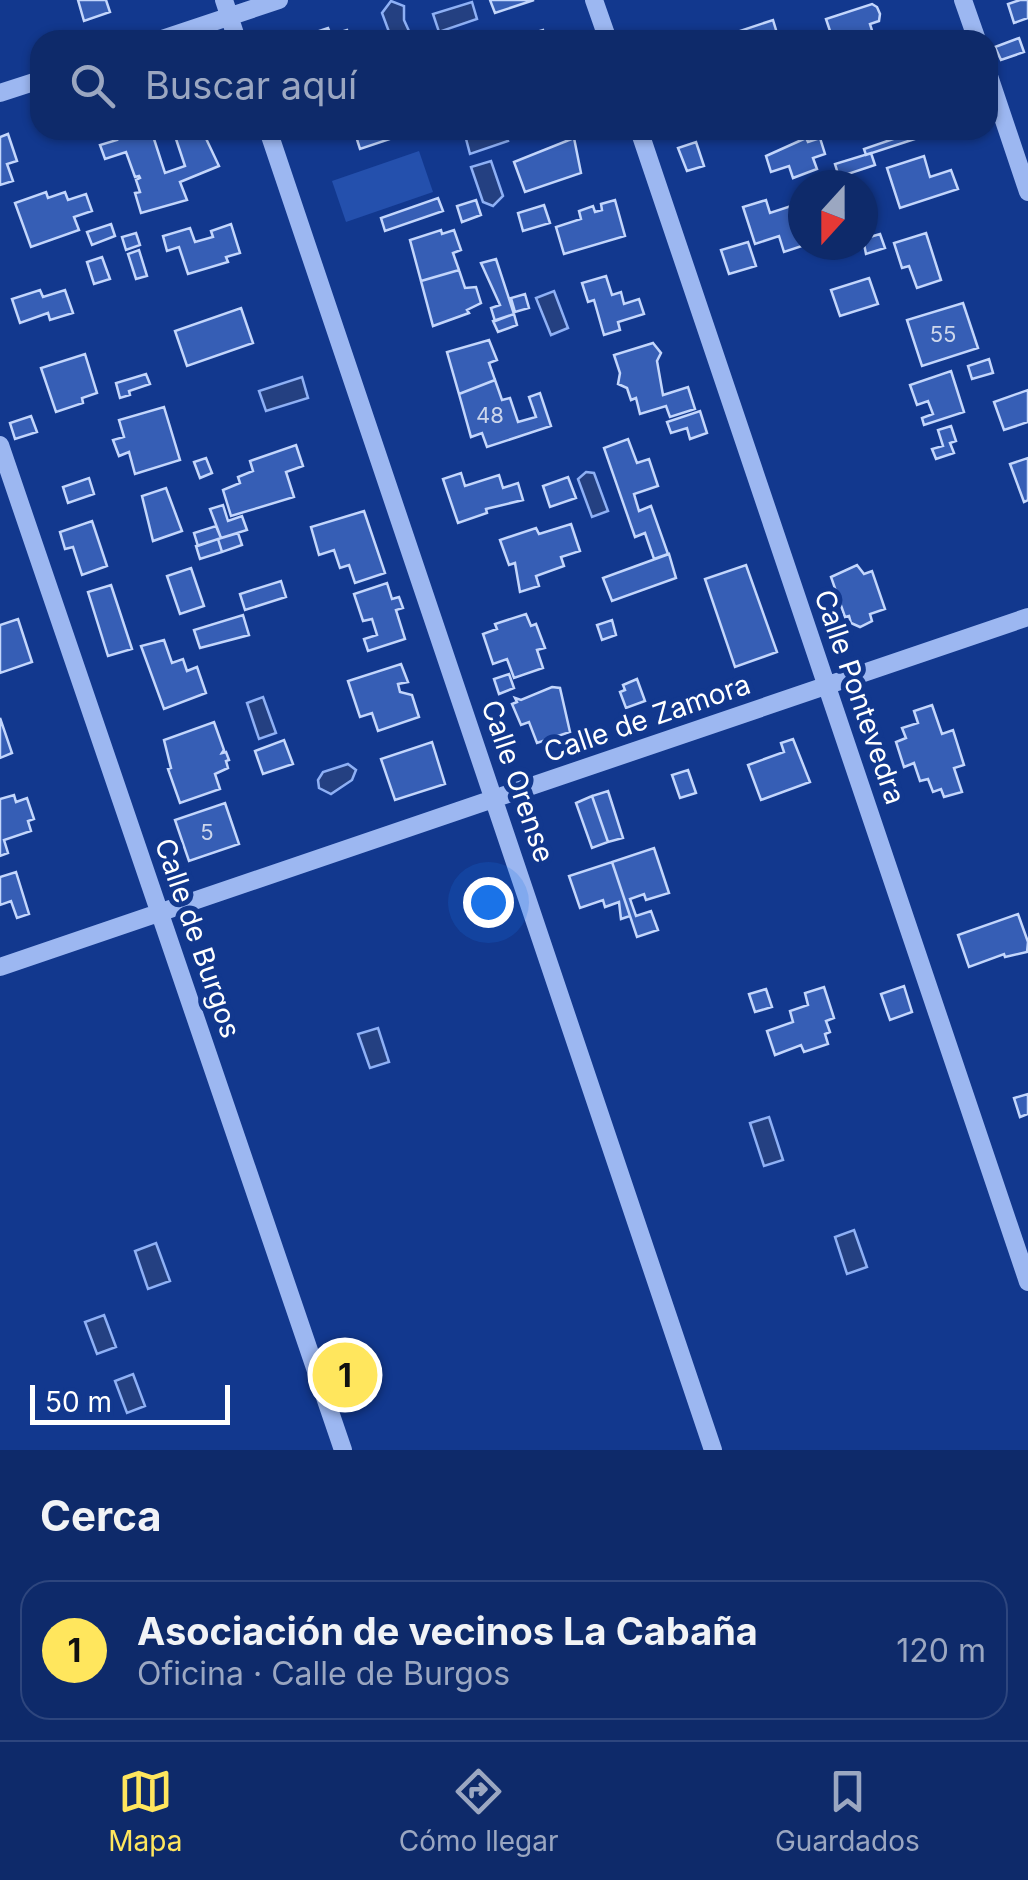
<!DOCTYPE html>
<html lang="es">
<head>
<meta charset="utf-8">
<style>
  body { margin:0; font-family:Inter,sans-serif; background:#1c3672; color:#f1f3f6 }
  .compass { position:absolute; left:788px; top:170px; width:90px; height:90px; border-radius:50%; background:#0e2a6a; box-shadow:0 2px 8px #0004; rotate:201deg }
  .scale { position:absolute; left:30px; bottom:25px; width:200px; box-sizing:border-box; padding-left:10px; border:5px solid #fff; border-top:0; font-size:28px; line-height:35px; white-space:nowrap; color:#fff; -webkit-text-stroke:8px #12388e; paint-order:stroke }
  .you { position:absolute; left:488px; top:902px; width:35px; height:35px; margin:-25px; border:8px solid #fff; border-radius:50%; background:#1a73e8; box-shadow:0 0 0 15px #1a73e833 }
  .badge { display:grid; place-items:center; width:65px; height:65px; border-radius:50%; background:#ffe65d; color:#111; font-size:32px; font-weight:700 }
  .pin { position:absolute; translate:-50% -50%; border:5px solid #fff; box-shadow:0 2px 10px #0006 }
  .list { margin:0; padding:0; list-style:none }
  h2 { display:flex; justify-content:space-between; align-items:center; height:130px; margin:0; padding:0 40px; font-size:42px }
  h2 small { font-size:32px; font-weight:400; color:#9ba7c1 }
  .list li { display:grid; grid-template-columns:65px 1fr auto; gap:30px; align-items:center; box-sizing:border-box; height:140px; margin:0 20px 20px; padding:0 20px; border:2px solid #2e467e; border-radius:30px }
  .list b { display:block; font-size:38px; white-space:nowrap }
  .list p { margin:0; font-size:32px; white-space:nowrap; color:#9ba7c1 }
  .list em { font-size:32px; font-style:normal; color:#9ba7c1 }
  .icon { flex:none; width:55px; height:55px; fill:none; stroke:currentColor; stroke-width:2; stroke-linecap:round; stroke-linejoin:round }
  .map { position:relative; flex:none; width:1028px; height:1450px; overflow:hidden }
  .search { position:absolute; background:#0e2a6a; box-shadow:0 2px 8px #0004; left:30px; right:30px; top:30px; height:110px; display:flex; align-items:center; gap:25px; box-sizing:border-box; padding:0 35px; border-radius:30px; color:#9ba7c1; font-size:38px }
  .sheet { height:290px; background:#0e2a6a }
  nav { display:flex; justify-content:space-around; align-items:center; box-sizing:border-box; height:140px; border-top:2px solid #2e467e; background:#0e2a6a; font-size:28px; color:#9ba7c1 }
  nav a { display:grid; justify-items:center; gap:5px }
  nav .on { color:#ffe65d }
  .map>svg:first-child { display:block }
  .green { fill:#2450ad }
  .water { fill:#244081; stroke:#8eb0f5; stroke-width:2.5 }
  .building { fill:#365eb5; stroke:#c3d6fc; stroke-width:2.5; fill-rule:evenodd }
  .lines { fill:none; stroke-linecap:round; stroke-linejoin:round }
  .minor { stroke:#9cb7f1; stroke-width:18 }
  .labels { text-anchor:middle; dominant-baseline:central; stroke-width:10; stroke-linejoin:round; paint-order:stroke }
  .number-label { font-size:22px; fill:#cdd7ec }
  .street-label { font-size:28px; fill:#fff; stroke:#12388e }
</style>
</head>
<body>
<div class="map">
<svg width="1028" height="1450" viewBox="0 0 1028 1450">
  <rect width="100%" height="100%" fill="#12388e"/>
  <path class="green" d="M 419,151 L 433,192 L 346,222 L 332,181 Z"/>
  <path class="water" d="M 391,1 L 404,6 L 404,20 L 413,40 L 392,40 L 382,13 Z
    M 472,2 L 477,19 L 439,32 L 433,14 Z
    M 482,130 L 504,130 L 508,141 L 470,154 L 465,135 Z
    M 491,161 L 503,196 L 493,206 L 483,202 L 471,167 Z
    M 554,291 L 568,328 L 551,335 L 536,298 Z
    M 302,377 L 308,398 L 266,411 L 259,391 Z
    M 586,472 L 594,473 L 608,511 L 592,517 L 578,479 Z
    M 263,697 L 276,733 L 259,739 L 247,703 Z
    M 348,764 L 356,770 L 352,780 L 331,794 L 319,788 L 318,780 L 323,772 Z
    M 378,1028 L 389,1062 L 370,1068 L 358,1034 Z
    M 769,1117 L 783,1160 L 764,1166 L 750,1123 Z
    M 854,1230 L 867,1267 L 847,1274 L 835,1237 Z
    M 156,1243 L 170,1281 L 148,1289 L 135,1251 Z
    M 104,1315 L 116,1347 L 97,1354 L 85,1322 Z
    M 133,1374 L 145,1406 L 127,1413 L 115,1381 Z"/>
  <path class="building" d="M 78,0 L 106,0 L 110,12 L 84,21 Z
    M 490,0 L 534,0 L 495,13 Z
    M 1020,0 L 1028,0 L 1028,18 L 1014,23 L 1008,4 Z
    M 872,4 L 877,7 L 880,14 L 879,21 L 870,24 L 875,40 L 833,40 L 826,19 Z
    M 773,20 L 779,40 L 713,40 Z
    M 328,28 L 331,35 L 347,30 L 351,40 L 292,40 Z
    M 543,30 L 546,40 L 510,40 Z
    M 1019,38 L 1024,52 L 1001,60 L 995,47 Z
    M 114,130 L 202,130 L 219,166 L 180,182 L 187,200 L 141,213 L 135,193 L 140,192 L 136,180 L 140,178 L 139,176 L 135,177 L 126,152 L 105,159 L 100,145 L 117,140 ZM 174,133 L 185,166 L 165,173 L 154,139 Z
    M 354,130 L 401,130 L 402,135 L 360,149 Z
    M 903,130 L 931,130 L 933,133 L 866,155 L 864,149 L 905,135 Z
    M 8,134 L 17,161 L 7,164 L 13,181 L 0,185 L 0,137 Z
    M 574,138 L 581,173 L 525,192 L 514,162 Z
    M 806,138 L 808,142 L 820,138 L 825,154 L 813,158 L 817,169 L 793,178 L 789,166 L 771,172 L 766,156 Z
    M 696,142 L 704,166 L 687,171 L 678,148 Z
    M 871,153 L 875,165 L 839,177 L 835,164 Z
    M 924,156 L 930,177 L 951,170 L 958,189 L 900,208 L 887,168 Z
    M 46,192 L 48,198 L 65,192 L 68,200 L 86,194 L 92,211 L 74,217 L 79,230 L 31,247 L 15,203 Z
    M 438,198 L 443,211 L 385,231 L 381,218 Z
    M 476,200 L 481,215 L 462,222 L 457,206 Z
    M 615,200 L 625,236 L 564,254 L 556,227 L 581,219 L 579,211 L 593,206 L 595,212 L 602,210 L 601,204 Z
    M 766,200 L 770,213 L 791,206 L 805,245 L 784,252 L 779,236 L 755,244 L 743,207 Z
    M 544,205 L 550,223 L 523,231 L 518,213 Z
    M 111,224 L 115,236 L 92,245 L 87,232 Z
    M 231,224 L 240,253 L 226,257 L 228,262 L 188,274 L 179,247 L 167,251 L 163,236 L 190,228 L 195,242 L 213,237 L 211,231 Z
    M 441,230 L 442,234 L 454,230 L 461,250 L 453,253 L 459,270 L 421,281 L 410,240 Z
    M 136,233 L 140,245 L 126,250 L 122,237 Z
    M 926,233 L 941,280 L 917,288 L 909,266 L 902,268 L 894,243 Z
    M 880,234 L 885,248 L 866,254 L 863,239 Z
    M 748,242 L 756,266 L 729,274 L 721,250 Z
    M 139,250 L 147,276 L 136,279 L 128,254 Z
    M 102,257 L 110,279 L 94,284 L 87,262 Z
    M 496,259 L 514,314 L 495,321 L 491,308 L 500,305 L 481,263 Z
    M 459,270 L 465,288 L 476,287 L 481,303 L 467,310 L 469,313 L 433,326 L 421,281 Z
    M 606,276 L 612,295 L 621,292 L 624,304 L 639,299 L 644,314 L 618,322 L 620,330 L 604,335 L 594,300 L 588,302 L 582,283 Z
    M 869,278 L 878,304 L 840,316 L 831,290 Z
    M 40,290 L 43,297 L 65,290 L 73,313 L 50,320 L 48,313 L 20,323 L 12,299 Z
    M 525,294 L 529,308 L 515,312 L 511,298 Z
    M 963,303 L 978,348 L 922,366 L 907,320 Z
    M 241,308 L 253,343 L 187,366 L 175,331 Z
    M 514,314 L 517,325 L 498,332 L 493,321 Z
    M 489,340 L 497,360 L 489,363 L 495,380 L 459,394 L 447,352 Z
    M 653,343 L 661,353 L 657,361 L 663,395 L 688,387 L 695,409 L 670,417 L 666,406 L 640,414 L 636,398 L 631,400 L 627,388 L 618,384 L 620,373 L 614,355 Z
    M 85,354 L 97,393 L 82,398 L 83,403 L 56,412 L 41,368 Z
    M 989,359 L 993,373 L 972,379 L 968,366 Z
    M 951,371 L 964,412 L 924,425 L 922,418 L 933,414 L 928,401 L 917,405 L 910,385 Z
    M 146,374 L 150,384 L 129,391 L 130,395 L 120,398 L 116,383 Z
    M 495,380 L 502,400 L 510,398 L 518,422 L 536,417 L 529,397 L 540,393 L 551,426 L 487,447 L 482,433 L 471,437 L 459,394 Z
    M 1028,390 L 1028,422 L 1004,430 L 994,402 Z
    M 164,407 L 180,460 L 135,474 L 129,452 L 119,456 L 113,440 L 124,437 L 119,420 Z
    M 700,411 L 707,433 L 690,439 L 687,428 L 671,433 L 667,422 Z
    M 31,416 L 37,432 L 15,439 L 10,423 Z
    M 951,426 L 956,441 L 950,443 L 954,453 L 936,459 L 932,449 L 943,446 L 938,430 Z
    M 628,439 L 637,463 L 649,459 L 658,486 L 634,494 L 639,511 L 651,506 L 668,554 L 654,559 L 645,533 L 635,537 L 604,448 Z
    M 296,445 L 303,466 L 286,472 L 294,497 L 231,516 L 223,490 L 240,483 L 238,477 L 253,471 L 250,461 Z
    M 206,458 L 212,473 L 200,478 L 194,462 Z
    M 1028,458 L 1028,500 L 1024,502 L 1010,464 Z
    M 461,473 L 465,486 L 499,475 L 503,488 L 518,483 L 523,500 L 486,509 L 487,513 L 458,523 L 443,479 Z
    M 568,477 L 576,498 L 550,507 L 543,486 Z
    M 89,478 L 94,494 L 68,503 L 63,487 Z
    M 166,488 L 182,531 L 153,541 L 142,496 Z
    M 223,505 L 228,521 L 242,516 L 247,530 L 221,538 L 210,509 Z
    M 364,511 L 385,573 L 355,583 L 349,565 L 340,568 L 334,550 L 319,555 L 311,527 Z
    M 92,521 L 107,566 L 82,575 L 73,547 L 65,549 L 60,532 Z
    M 571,524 L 580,551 L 561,557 L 564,566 L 536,576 L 539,586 L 520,592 L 515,563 L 509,565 L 500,540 L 536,528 L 539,534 Z
    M 216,526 L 221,538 L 198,546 L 194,533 Z
    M 238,533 L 242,545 L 222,552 L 218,539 Z
    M 218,539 L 222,552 L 200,559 L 196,546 Z
    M 669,554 L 676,578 L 612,601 L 603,578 Z
    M 746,565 L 777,652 L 735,667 L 705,579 Z
    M 857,565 L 864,574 L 872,571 L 885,609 L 870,614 L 872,621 L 860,627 L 851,623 L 849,616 L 845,617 L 831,577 Z
    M 191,568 L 204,606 L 180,614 L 167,576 Z
    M 281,581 L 286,597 L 245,610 L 240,594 Z
    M 387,583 L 392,599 L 399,597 L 403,608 L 396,610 L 405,639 L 368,651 L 364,639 L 377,635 L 372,619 L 363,621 L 354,594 Z
    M 111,585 L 132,649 L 108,656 L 88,592 Z
    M 526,614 L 531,626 L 536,624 L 545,648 L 537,650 L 543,668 L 514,678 L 507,659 L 493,664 L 483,634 L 497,629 L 495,624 Z
    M 243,615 L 249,635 L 200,648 L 194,630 Z
    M 18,619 L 32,662 L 0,673 L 0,625 Z
    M 612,620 L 616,635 L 602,640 L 597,625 Z
    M 164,640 L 172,663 L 183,659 L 187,671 L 197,667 L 206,693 L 164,709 L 141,646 Z
    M 401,664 L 408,682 L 398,684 L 400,692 L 412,695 L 419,717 L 378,731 L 372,713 L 360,717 L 348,681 Z
    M 509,674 L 514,688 L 499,694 L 494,679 Z
    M 637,679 L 645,701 L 626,708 L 620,692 L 625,690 L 623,685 Z
    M 552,687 L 560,688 L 570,732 L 537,743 L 529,722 L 521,725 L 512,704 L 517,702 L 515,698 L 521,700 Z
    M 932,705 L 942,734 L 953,730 L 964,765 L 954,768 L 962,792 L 944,797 L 941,789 L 933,792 L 928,779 L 920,781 L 914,763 L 904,767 L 896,742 L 906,738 L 902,728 L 918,723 L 914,711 Z
    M 0,718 L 12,753 L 0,758 Z
    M 214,722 L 224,750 L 222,753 L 226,752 L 229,760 L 226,761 L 228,768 L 215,774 L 220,789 L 180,803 L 168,769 L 171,768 L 164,740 Z
    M 793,739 L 810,782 L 761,800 L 748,765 L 784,752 L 781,743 Z
    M 284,740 L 293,764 L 263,774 L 255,751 Z
    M 432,742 L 445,784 L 395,800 L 381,759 Z
    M 688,770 L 696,793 L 680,798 L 672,775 Z
    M 608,791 L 623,838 L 608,842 L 592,796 Z
    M 14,795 L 16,802 L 27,798 L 34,819 L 28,821 L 31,831 L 4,840 L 8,853 L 0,856 L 0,799 Z
    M 592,796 L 608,842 L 592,848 L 576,803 Z
    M 225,803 L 239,844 L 189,861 L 175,820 Z
    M 654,848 L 669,893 L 646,900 L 644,894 L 630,899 L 636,916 L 651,911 L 658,930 L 637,937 L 612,862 Z
    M 612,862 L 630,916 L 621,919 L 619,902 L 605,907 L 603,900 L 580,908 L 569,876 Z
    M 16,872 L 29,914 L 17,918 L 11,901 L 0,905 L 0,877 Z
    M 1018,914 L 1028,942 L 1027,952 L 1005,957 L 1004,954 L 969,967 L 958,935 Z
    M 904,986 L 912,1012 L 890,1020 L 881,994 Z
    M 824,987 L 834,1018 L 826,1021 L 830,1032 L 825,1034 L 828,1044 L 804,1052 L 801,1045 L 775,1055 L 767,1031 L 793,1022 L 790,1011 L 808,1005 L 805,993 Z
    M 766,989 L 772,1007 L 755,1012 L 749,994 Z
    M 1028,1094 L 1028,1114 L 1020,1117 L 1014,1098 Z"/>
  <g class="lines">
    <path class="minor" d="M 224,0 L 237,40
      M 594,0 L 608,40
      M 963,0 L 977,40
      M 159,40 L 279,0
      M 988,73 L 1028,192
      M 0,93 L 40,80
      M 268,130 L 713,1450
      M 639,130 L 1028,1282
      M 0,445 L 343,1450
      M 0,967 L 1028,617"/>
  </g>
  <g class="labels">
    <g class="number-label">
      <text x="943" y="334">55</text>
      <text x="490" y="415">48</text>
      <text x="207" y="832">5</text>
    </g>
    <g class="street-label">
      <text transform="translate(860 697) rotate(71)">Calle Pontevedra</text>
      <text transform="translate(647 718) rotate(-19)">Calle de Zamora</text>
      <text transform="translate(518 781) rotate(71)">Calle Orense</text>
      <text transform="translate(198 938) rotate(71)">Calle de Burgos</text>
    </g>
  </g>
</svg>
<svg class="compass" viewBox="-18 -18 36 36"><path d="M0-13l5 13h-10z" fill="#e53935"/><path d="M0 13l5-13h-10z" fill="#9ba7c1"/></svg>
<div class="scale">50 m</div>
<div class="you"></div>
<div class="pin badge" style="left:345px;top:1375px">1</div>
<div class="search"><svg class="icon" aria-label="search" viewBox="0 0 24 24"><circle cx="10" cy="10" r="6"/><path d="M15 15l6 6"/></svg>Buscar aquí</div>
</div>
<section class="sheet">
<h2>Cerca<small></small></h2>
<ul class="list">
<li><span class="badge">1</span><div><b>Asociación de vecinos La Cabaña</b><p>Oficina · Calle de Burgos</p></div><em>120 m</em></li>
</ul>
</section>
<nav>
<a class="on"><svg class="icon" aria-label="map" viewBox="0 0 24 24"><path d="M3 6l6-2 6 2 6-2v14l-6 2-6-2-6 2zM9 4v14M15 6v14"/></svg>Mapa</a>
<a><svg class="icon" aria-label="directions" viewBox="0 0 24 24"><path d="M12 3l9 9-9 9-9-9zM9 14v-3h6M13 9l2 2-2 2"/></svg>Cómo llegar</a>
<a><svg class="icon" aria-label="saved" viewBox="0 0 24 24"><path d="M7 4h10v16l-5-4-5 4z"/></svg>Guardados</a>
</nav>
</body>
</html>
